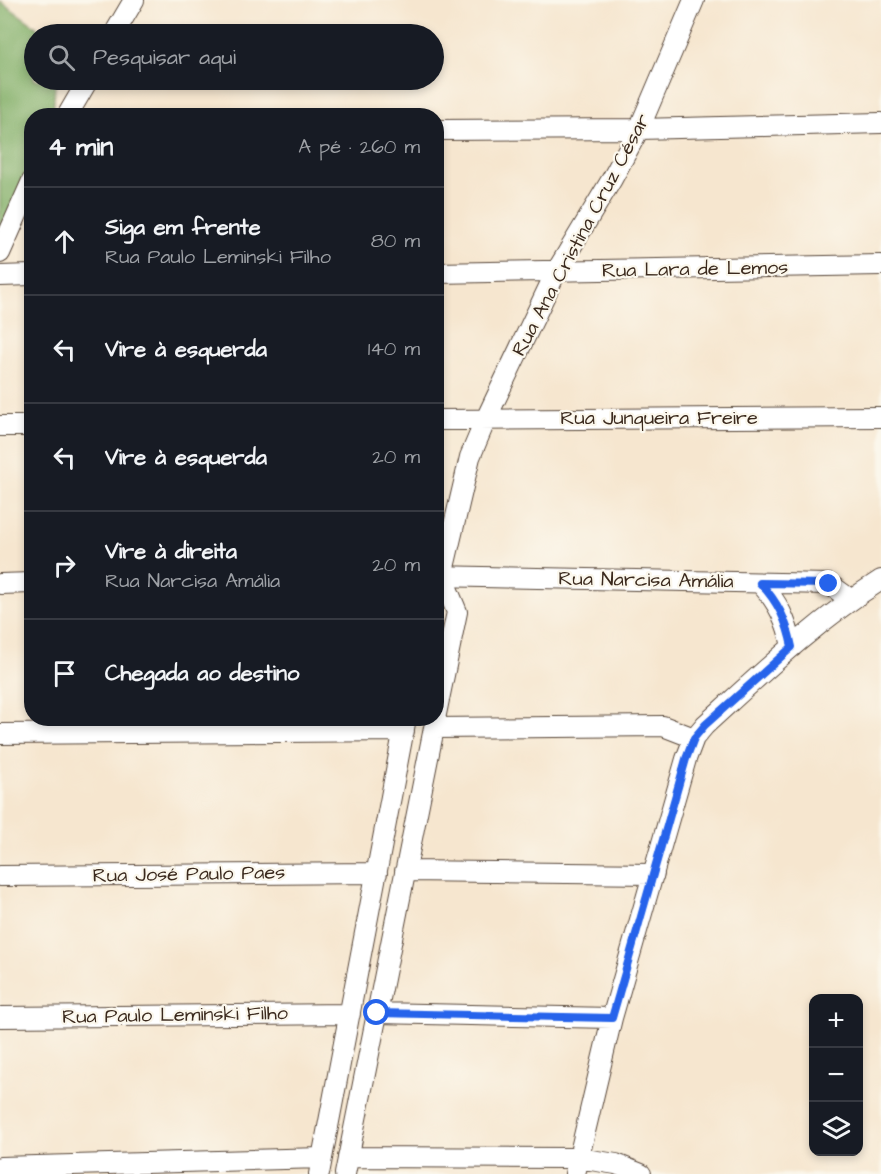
<!DOCTYPE html>
<html lang="pt">
<head>
<meta charset="utf-8">
<style>
  body { margin:0; font-family:"Architects Daughter",sans-serif; background:#242831; color:#f1f3f6 }
  .controls { position:absolute; right:18px; bottom:18px; display:grid; overflow:hidden; border-radius:12px; box-shadow:0 3px 9px #0003 }
  .controls button { width:54px; height:54px; display:grid; place-items:center; padding:0; border:0; border-bottom:2px solid #363941; background:#171b24; color:#f1f3f6; font:30px sans-serif }
  .stop { position:absolute; width:18px; height:18px; margin:-14px; border:4px solid #2563eb; border-radius:50%; background:#fff }
  .stop.end { background:#2563eb; border-color:#fff; box-shadow:0 2px 6px #0008 }
  .list { margin:0; padding:0; list-style:none }
  h2 { display:flex; justify-content:space-between; align-items:center; height:78px; margin:0; padding:0 24px; font-size:26px }
  h2 small { font-size:20px; font-weight:400; color:#9ea1a6 }
  .list li { display:grid; grid-template-columns:39px 1fr auto; gap:18px; align-items:center; box-sizing:border-box; height:108px; padding:0 24px; border-top:2px solid #363941 }
  .list b { display:block; font-size:22px; white-space:nowrap }
  .list p { margin:0; font-size:20px; white-space:nowrap; color:#9ea1a6 }
  .list em { font-size:20px; font-style:normal; color:#9ea1a6 }
  .icon { flex:none; width:33px; height:33px; fill:none; stroke:currentColor; stroke-width:2; stroke-linecap:round; stroke-linejoin:round }
  .map { position:relative; flex:none; width:881px; height:1174px; overflow:hidden }
  .search { position:absolute; background:#171b24; box-shadow:0 3px 9px #0003; left:24px; top:24px; width:420px; height:66px; display:flex; align-items:center; gap:15px; box-sizing:border-box; padding:0 21px; border-radius:33px; color:#9ea1a6; font-size:22px }
  .panel { position:absolute; background:#171b24; box-shadow:0 3px 9px #0003; left:24px; top:108px; width:420px; height:618px; border-radius:24px }
  .map>svg:first-child { display:block }
  .forest { fill:#81ae66; stroke:#5e6c42; stroke-width:1.5 }
  .lines { fill:none; stroke-linecap:round; stroke-linejoin:round }
  .minor-casing { stroke:#574639; stroke-width:22 }
  .minor { stroke:#fff; stroke-width:20 }
  .route { stroke:#2563eb; stroke-width:8 }
  .labels { text-anchor:middle; dominant-baseline:central; stroke-width:4.5; stroke-linejoin:round; paint-order:stroke }
  .street-label { font-size:20px; fill:#3b2a1e; stroke:#fbf7ec }
</style>
</head>
<body>
<div class="map">
<svg width="881" height="1174" viewBox="0 0 881 1174">
  <rect width="100%" height="100%" fill="#fbf7ec"/>
  <filter id="ink" filterUnits="userSpaceOnUse"><feTurbulence type="fractalNoise" baseFrequency=".0167" numOctaves="2"/><feDisplacementMap in="SourceGraphic" scale="12" xChannelSelector="R" yChannelSelector="G"/><feConvolveMatrix kernelMatrix="1 2 1 2 8 2 1 2 1" color-interpolation-filters="sRGB"/></filter>
  <filter id="wash" filterUnits="userSpaceOnUse"><feTurbulence type="fractalNoise" baseFrequency=".008" numOctaves="4" result="noise"/><feDisplacementMap in="SourceGraphic" scale="24" xChannelSelector="R" yChannelSelector="G"/><feGaussianBlur stdDeviation="1.35" result="paint"/><feColorMatrix in="noise" values="0 0 0 0 0 0 0 0 0 0 0 0 0 0 0 0 0 1.4 0 .05"/><feComposite in="paint" operator="in"/></filter>
  <g filter="url(#wash)">
    <rect width="100%" height="100%" fill="#f6e6cf"/>
    <path class="forest" d="M 0,1 L 35,26 L 42,34 L 34,34 L 34,80 L 60,80 L 55,86 L 53,115 L 32,116 L 31,192 L 0,231 Z"/>
  </g>
  <g filter="url(#ink)">
    <g class="lines">
      <defs>
        <path id="minor" d="M 114,34 L 134,0
          M 67,116 L 88,80
          M 436,130 L 639,129 L 881,123
          M 0,253 L 32,181
          M 436,273 L 881,265
          M 0,276 L 32,275
          M 436,420 L 881,417
          M 0,426 L 32,426
          M 436,576 L 829,584 L 850,599
          M 760,583 C 778,602 787,621 792,647
          M 0,584 L 32,583
          M 436,587 L 442,576 L 470,457 L 486,419 L 556,272 L 612,179 L 639,129 L 694,0
          M 436,714 L 457,612 L 442,576
          M 434,728 L 663,726 L 694,738
          M 0,734 L 404,731
          M 405,871 L 654,874
          M 0,876 L 377,873
          M 377,1013 L 612,1018
          M 0,1017 L 350,1014
          M 348,1157 L 578,1158 L 616,1164 L 641,1174
          M 0,1167 L 322,1158
          M 319,1174 L 406,718
          M 345,1174 L 436,718
          M 575,1174 L 612,1018 L 686,759 L 694,738 L 705,725 C 761,674 816,621 881,580"/>
      </defs>
      <use href="#minor" class="minor-casing"/>
      <use href="#minor" class="minor"/>
    </g>
  </g>
  <g class="lines" filter="url(#ink)">
    <path class="route" d="M 377,1013 L 612,1018 L 686,759 L 694,738 L 705,725 L 792,647 C 787,621 778,602 760,583 L 829,584"/>
  </g>
  <g class="labels">
    <g class="street-label">
      <text transform="translate(581 235) rotate(-62)">Rua Ana Cristina Cruz César</text>
      <text transform="translate(695 269) rotate(-1)">Rua Lara de Lemos</text>
      <text x="659" y="418">Rua Junqueira Freire</text>
      <text transform="translate(646 580) rotate(1)">Rua Narcisa Amália</text>
      <text transform="translate(189 874) rotate(-1)">Rua José Paulo Paes</text>
      <text transform="translate(175 1015) rotate(-1)">Rua Paulo Leminski Filho</text>
    </g>
  </g>
</svg>
<div class="controls">
<button>+</button>
<button>−</button>
<button><svg class="icon" aria-label="layers" viewBox="0 0 24 24"><path d="M12 4l9 5-9 5-9-5zM3 14l9 5 9-5"/></svg></button>
</div>
<div class="stop" style="left:377px;top:1013px"></div>
<div class="stop end" style="left:829px;top:584px"></div>
<div class="search"><svg class="icon" aria-label="search" viewBox="0 0 24 24"><circle cx="10" cy="10" r="6"/><path d="M15 15l6 6"/></svg>Pesquisar aqui</div>
<section class="panel">
<h2>4 min<small>A pé · 260 m</small></h2>
<ul class="list">
<li><svg class="icon" aria-label="ahead" viewBox="0 0 24 24"><path d="M12 20V5M6 11l6-6 6 6"/></svg><div><b>Siga em frente</b><p>Rua Paulo Leminski Filho</p></div><em>80 m</em></li>
<li><svg class="icon" aria-label="left" viewBox="0 0 24 24"><path d="M17 20v-9H6M10 6l-5 5 5 5"/></svg><div><b>Vire à esquerda</b></div><em>140 m</em></li>
<li><svg class="icon" aria-label="left" viewBox="0 0 24 24"><path d="M17 20v-9H6M10 6l-5 5 5 5"/></svg><div><b>Vire à esquerda</b></div><em>20 m</em></li>
<li><svg class="icon" aria-label="right" viewBox="0 0 24 24"><path d="M7 20v-9h11M14 6l5 5-5 5"/></svg><div><b>Vire à direita</b><p>Rua Narcisa Amália</p></div><em>20 m</em></li>
<li><svg class="icon" aria-label="arrive" viewBox="0 0 24 24"><path d="M6 21V4h12l-3 4 3 4H6"/></svg><div><b>Chegada ao destino</b></div></li>
</ul>
</section>
</div>
</body>
</html>
